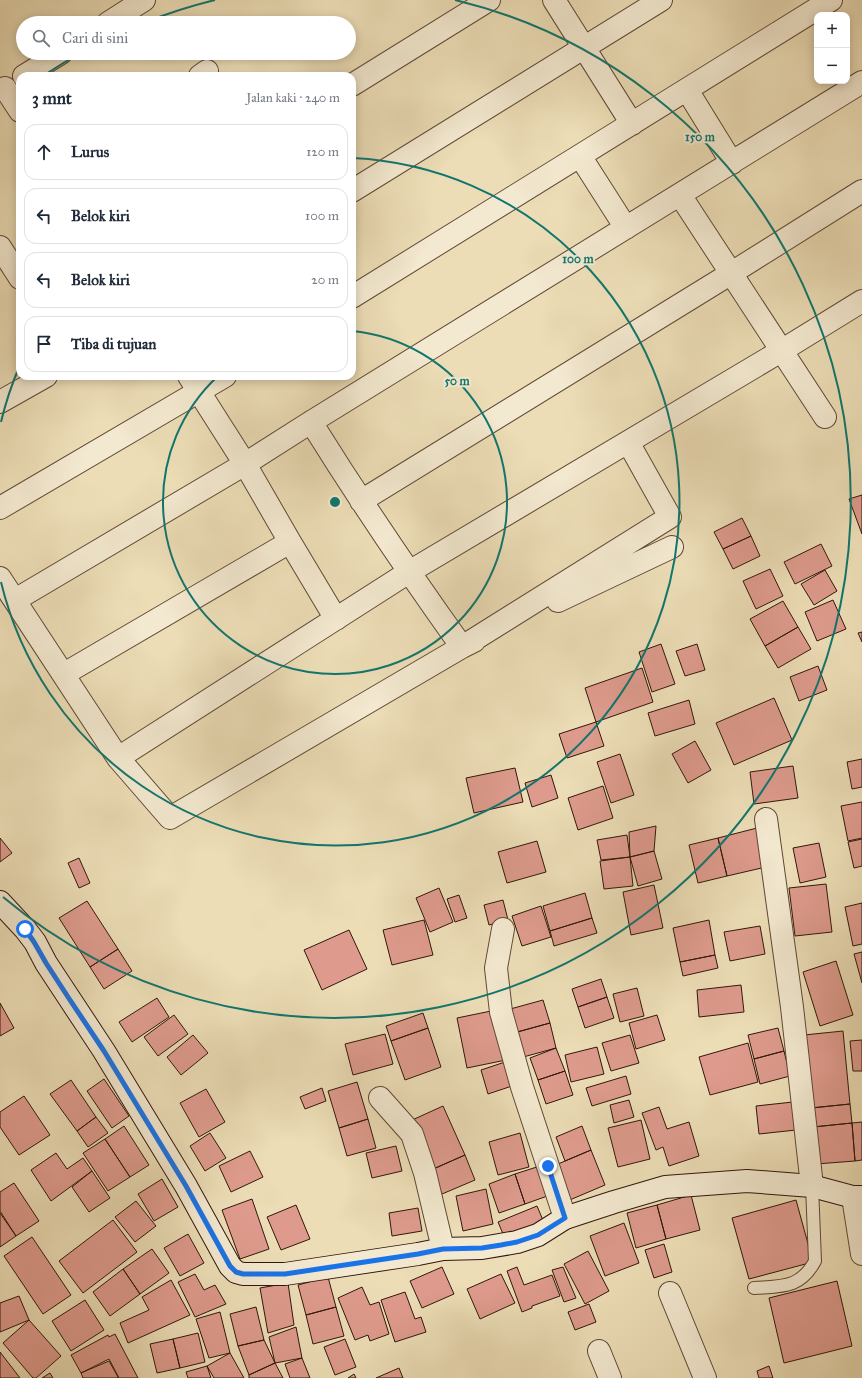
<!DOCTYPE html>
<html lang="id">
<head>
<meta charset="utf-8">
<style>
  body { margin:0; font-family:"IM FELL Great Primer",serif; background:#f6f6f7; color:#1f2937 }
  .controls { position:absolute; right:12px; top:12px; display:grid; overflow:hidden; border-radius:8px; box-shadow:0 2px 10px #0003 }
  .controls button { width:36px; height:36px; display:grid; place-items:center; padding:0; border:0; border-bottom:1px solid #e0e1e3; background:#fff; color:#1f2937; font:20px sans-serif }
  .stop { position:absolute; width:12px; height:12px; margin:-9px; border:3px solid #1a73e8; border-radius:50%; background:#fff }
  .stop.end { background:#1a73e8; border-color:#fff; box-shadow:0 1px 4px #0008 }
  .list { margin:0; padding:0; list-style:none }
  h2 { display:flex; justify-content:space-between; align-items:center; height:52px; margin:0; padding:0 16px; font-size:17px }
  h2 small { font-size:13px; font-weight:400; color:#747a83 }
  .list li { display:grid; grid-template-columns:26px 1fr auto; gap:12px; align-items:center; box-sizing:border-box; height:56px; margin:0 8px 8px; padding:0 8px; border:1px solid #e0e1e3; border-radius:12px }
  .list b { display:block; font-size:15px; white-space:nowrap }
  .list em { font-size:13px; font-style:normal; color:#747a83 }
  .icon { flex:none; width:22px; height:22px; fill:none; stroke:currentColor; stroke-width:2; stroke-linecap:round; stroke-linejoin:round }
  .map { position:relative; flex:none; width:862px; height:1378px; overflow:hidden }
  .search { position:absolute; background:#fff; box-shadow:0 2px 10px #0003; left:16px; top:16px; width:340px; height:44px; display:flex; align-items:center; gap:10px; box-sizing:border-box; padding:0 14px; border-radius:22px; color:#747a83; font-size:15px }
  .panel { position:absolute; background:#fff; box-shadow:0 2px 10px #0003; left:16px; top:72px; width:340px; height:308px; border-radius:12px }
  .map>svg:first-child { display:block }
  .building { fill:#de9b8d; stroke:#31170b }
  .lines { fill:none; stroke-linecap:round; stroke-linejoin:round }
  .lane-casing { stroke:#604836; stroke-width:14 }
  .street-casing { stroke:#604836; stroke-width:24 }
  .secondary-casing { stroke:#31170b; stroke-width:24 }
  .lane { stroke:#f3e9d0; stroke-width:12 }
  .street { stroke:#f3e9d0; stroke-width:22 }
  .secondary { stroke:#f3e9d0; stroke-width:22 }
  .route { stroke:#1a73e8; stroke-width:5 }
  .ring { fill:none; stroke:#0f766e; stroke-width:2 }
  .centre { fill:#0f766e; stroke:#f3e9d0; stroke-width:2 }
  .ring-label { font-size:12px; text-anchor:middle; font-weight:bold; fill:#0f766e; stroke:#f3e9d0; stroke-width:4; stroke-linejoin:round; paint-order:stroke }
</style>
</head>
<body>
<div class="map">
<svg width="862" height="1378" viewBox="0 0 862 1378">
  <rect width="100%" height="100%" fill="#ecddb6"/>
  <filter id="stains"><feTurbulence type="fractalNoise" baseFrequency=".005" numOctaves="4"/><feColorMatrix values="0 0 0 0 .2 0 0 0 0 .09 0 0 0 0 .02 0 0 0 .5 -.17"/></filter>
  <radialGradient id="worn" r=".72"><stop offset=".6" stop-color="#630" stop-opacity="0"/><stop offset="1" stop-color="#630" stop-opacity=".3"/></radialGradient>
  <path class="building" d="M 862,495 L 862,534 L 849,499 Z
    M 742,518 L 751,536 L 723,549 L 714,532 Z
    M 751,536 L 760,556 L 733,569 L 723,549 Z
    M 821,544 L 832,566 L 795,584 L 784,562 Z
    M 770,569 L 783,596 L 756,609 L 743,581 Z
    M 825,570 L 837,591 L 814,605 L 801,584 Z
    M 833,600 L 846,629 L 817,641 L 805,612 Z
    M 783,601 L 798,627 L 765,646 L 750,619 Z
    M 798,627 L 811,649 L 778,668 L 765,646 Z
    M 862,632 L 862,642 L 858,633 Z
    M 661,644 L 675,684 L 652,692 L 639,652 Z
    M 697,644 L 705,670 L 685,676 L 676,651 Z
    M 818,666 L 827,690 L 799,701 L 790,677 Z
    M 642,668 L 653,702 L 596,722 L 585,688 Z
    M 774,698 L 792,740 L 734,765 L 716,723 Z
    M 689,700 L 695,724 L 655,736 L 648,713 Z
    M 596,722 L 604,746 L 567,758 L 559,734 Z
    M 695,741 L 711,770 L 688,783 L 672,754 Z
    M 620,754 L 634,795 L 611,803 L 597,762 Z
    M 862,759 L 862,787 L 852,789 L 847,762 Z
    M 793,766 L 798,798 L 754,804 L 750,772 Z
    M 515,768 L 523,802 L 474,813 L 466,778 Z
    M 551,775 L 558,798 L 532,807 L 525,783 Z
    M 603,786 L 613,818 L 578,830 L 568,798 Z
    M 862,802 L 862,838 L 848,841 L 841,806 Z
    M 656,826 L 654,851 L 630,857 L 629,832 Z
    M 757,828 L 766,867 L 727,876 L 718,838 Z
    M 627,835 L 630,857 L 601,860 L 597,840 Z
    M 0,838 L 12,853 L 0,862 Z
    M 718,838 L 727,876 L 698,883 L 689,845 Z
    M 862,839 L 862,866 L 854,868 L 848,842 Z
    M 537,841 L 546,872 L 507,883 L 498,852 Z
    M 819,843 L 826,877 L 800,883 L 793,848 Z
    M 654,851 L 662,879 L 638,886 L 630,857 Z
    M 630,857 L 633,886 L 604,889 L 600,861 Z
    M 79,858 L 90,883 L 79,888 L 68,863 Z
    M 826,884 L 832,932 L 795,936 L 789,888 Z
    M 654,885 L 663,928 L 631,935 L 623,892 Z
    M 439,888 L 453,922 L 430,932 L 416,898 Z
    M 585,893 L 592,918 L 550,931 L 543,906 Z
    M 459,895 L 467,918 L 455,922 L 447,899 Z
    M 503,900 L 508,920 L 489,925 L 484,905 Z
    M 87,901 L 118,949 L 90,967 L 59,918 Z
    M 862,903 L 862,944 L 853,946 L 845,907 Z
    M 541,906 L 551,937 L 522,946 L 512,916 Z
    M 592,918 L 597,933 L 554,946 L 550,931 Z
    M 424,920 L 433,955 L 392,965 L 383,930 Z
    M 709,920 L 715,955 L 680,962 L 673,928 Z
    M 760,926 L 765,954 L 730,961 L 724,932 Z
    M 349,930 L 367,969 L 322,990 L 304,950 Z
    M 118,949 L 132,971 L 104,989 L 90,967 Z
    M 862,952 L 862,983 L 854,954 Z
    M 715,955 L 718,968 L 683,976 L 680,962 Z
    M 836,961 L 853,1015 L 820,1026 L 803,972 Z
    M 601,979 L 607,997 L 578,1007 L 572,989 Z
    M 741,985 L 744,1012 L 699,1017 L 697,990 Z
    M 637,988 L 644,1016 L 620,1022 L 613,994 Z
    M 607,997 L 614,1018 L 585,1028 L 578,1007 Z
    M 157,998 L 169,1017 L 132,1042 L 119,1022 Z
    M 543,1000 L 550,1023 L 510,1034 L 503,1011 Z
    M 0,1003 L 14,1028 L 0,1036 Z
    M 496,1010 L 506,1060 L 467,1068 L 457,1018 Z
    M 423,1013 L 428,1028 L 391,1041 L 386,1026 Z
    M 174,1015 L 188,1034 L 158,1056 L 144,1037 Z
    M 657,1015 L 665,1040 L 636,1049 L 629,1023 Z
    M 550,1023 L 556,1048 L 516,1059 L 510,1034 Z
    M 428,1028 L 441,1067 L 405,1080 L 391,1041 Z
    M 778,1028 L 784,1051 L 754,1059 L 748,1035 Z
    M 843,1031 L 850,1104 L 811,1108 L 804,1035 Z
    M 385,1034 L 393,1064 L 353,1075 L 345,1044 Z
    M 193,1035 L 208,1053 L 181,1075 L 167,1057 Z
    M 630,1035 L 639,1063 L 611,1071 L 602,1043 Z
    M 862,1040 L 862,1071 L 853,1071 L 850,1041 Z
    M 748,1043 L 758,1082 L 710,1095 L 699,1057 Z
    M 597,1047 L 604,1074 L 571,1082 L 565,1055 Z
    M 556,1048 L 565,1071 L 538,1080 L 530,1058 Z
    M 784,1051 L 790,1076 L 760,1084 L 754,1059 Z
    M 511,1060 L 518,1084 L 488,1094 L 481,1070 Z
    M 565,1071 L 573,1095 L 546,1104 L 538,1080 Z
    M 626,1076 L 631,1094 L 592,1106 L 586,1088 Z
    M 104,1079 L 129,1116 L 112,1128 L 87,1091 Z
    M 71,1080 L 96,1117 L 77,1131 L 50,1094 Z
    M 357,1082 L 368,1119 L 339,1128 L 328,1091 Z
    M 322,1088 L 326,1101 L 305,1109 L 300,1097 Z
    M 206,1089 L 225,1122 L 199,1137 L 180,1103 Z
    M 24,1096 L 50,1135 L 19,1155 L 0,1127 L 0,1112 Z
    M 629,1100 L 634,1117 L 614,1123 L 610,1105 Z
    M 793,1102 L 796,1130 L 759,1134 L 756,1106 Z
    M 850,1104 L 852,1123 L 813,1127 L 811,1108 Z
    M 443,1106 L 465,1155 L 431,1170 L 410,1121 Z
    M 659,1107 L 667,1129 L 689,1122 L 699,1156 L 669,1166 L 663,1147 L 656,1150 L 642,1113 Z
    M 96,1117 L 108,1133 L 88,1147 L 77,1131 Z
    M 368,1119 L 376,1148 L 347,1156 L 339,1128 Z
    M 641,1120 L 650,1159 L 618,1167 L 608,1128 Z
    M 862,1122 L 862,1160 L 855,1161 L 852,1123 Z
    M 852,1123 L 855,1161 L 816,1164 L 813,1127 Z
    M 124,1126 L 149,1165 L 130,1177 L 105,1139 Z
    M 582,1126 L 591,1150 L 565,1161 L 556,1137 Z
    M 210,1133 L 226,1158 L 205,1171 L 190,1146 Z
    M 520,1133 L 529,1167 L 498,1175 L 489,1142 Z
    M 105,1139 L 130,1177 L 108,1191 L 83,1153 Z
    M 396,1146 L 402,1171 L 372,1178 L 366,1153 Z
    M 591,1150 L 605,1185 L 565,1202 L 551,1167 Z
    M 250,1151 L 263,1177 L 231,1192 L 219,1166 Z
    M 56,1153 L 67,1169 L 83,1158 L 92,1171 L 51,1201 L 31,1170 Z
    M 465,1155 L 475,1180 L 442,1194 L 431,1170 Z
    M 543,1165 L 553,1194 L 525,1204 L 515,1174 Z
    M 92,1171 L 110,1198 L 89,1212 L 72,1187 Z
    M 515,1174 L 525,1204 L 499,1213 L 489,1184 Z
    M 162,1179 L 178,1207 L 154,1221 L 138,1194 Z
    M 14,1183 L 39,1221 L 16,1236 L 0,1211 L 0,1192 Z
    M 486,1189 L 493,1224 L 463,1231 L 456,1196 Z
    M 691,1195 L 700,1230 L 666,1239 L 657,1205 Z
    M 252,1199 L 269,1249 L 240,1259 L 222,1210 Z
    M 796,1200 L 813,1262 L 749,1279 L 732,1218 Z
    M 136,1201 L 156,1226 L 135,1242 L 115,1217 Z
    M 296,1205 L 310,1239 L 281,1250 L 267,1217 Z
    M 657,1205 L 666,1239 L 636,1248 L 627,1213 Z
    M 537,1206 L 545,1225 L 506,1241 L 498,1222 Z
    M 418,1208 L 422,1231 L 392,1236 L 389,1213 Z
    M 0,1213 L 16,1236 L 0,1247 Z
    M 113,1220 L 137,1252 L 83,1293 L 59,1261 Z
    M 624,1223 L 639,1263 L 605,1276 L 590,1236 Z
    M 188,1234 L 204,1263 L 180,1276 L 164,1248 Z
    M 32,1237 L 71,1295 L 43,1314 L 4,1256 Z
    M 664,1244 L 672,1272 L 654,1278 L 645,1250 Z
    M 152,1249 L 169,1273 L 140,1294 L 123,1269 Z
    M 588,1251 L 609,1291 L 585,1304 L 564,1264 Z
    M 442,1267 L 454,1294 L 422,1308 L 410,1281 Z
    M 517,1267 L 524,1285 L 552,1275 L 560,1296 L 532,1306 L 532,1308 L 522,1312 L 507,1271 Z
    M 563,1267 L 576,1298 L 564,1302 L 552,1270 Z
    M 123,1269 L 140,1294 L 110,1316 L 93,1292 Z
    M 195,1274 L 204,1290 L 215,1285 L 226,1304 L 195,1317 L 178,1282 Z
    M 501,1274 L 515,1303 L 480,1319 L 467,1289 Z
    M 328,1277 L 336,1307 L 306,1315 L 298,1285 Z
    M 171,1280 L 190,1315 L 128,1343 L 120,1323 L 149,1310 L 142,1297 Z
    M 837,1281 L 852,1346 L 784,1363 L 769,1298 Z
    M 288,1283 L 294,1325 L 268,1333 L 260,1288 Z
    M 362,1287 L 370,1305 L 379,1302 L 389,1334 L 370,1341 L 368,1335 L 355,1340 L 338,1298 Z
    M 405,1292 L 415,1319 L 421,1317 L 426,1332 L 395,1342 L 381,1300 Z
    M 19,1296 L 29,1320 L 0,1332 L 0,1303 Z
    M 85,1300 L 104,1330 L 71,1351 L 52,1321 Z
    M 589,1304 L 596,1322 L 575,1330 L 568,1312 Z
    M 256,1307 L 264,1340 L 238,1346 L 230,1314 Z
    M 336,1307 L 344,1336 L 313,1344 L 306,1315 Z
    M 220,1312 L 230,1353 L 209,1358 L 196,1319 Z
    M 29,1320 L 61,1356 L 36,1378 L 33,1378 L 3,1343 Z
    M 296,1327 L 302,1358 L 275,1363 L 269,1337 Z
    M 198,1333 L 205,1362 L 180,1368 L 173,1339 Z
    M 115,1334 L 138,1378 L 119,1378 L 109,1359 L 81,1373 L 71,1355 L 108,1335 L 109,1337 Z
    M 173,1339 L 180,1368 L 157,1373 L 150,1344 Z
    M 345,1339 L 356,1367 L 335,1375 L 324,1347 Z
    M 264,1340 L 275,1363 L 249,1375 L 238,1346 Z
    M 0,1352 L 20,1378 L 0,1378 Z
    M 230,1353 L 244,1378 L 214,1378 L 207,1366 Z
    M 302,1358 L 310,1378 L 290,1378 L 285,1364 Z
    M 109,1361 L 118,1377 L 117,1378 L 83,1378 L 81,1373 Z
    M 275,1363 L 283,1378 L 249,1378 L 249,1375 Z
    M 207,1366 L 211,1378 L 188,1378 L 186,1372 Z
    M 769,1366 L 773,1378 L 759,1378 L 757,1371 Z
    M 399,1368 L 403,1378 L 376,1378 Z
    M 50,1373 L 53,1378 L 42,1378 Z
    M 354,1374 L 356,1378 L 348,1378 Z"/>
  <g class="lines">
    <defs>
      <path id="lane" d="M 754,1288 C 781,1286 800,1289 815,1261 L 812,1186"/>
      <path id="street" d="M 554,0 L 632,124
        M 108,23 L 144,0
        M 24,76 L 61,53
        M 200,76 L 207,71
        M 352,85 L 489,0
        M 5,88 L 20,111
        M 687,90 L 732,163
        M 580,156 L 626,228
        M 352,191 L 661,0
        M 680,195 L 825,417
        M 0,247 L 20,278
        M 352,297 L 831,0
        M 189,376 L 245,464 L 290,542 L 336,619
        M 0,402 L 46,376
        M 311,422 C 359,499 409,573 462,647 L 474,641
        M 361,501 L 730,274 L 862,191
        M 0,508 L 225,376
        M 0,578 L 118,758 L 170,818 L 462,647 L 670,517 L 628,442
        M 15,600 L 245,464 L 311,422 L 862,82
        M 558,601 L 672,547
        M 64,674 L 290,542
        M 118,758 L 409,572 L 781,351 L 862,301
        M 766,819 L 792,1007 L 812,1186
        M 503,929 L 496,968 L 501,1012 L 522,1087 L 565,1218
        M 380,1098 L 412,1134 L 425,1173 L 443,1249
        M 853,1197 L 862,1254
        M 670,1293 L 705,1378
        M 599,1351 L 610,1378"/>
      <path id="secondary" d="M 0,902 L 25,929 L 35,942 L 46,963 L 104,1051 L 186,1186 L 230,1266 L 236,1272 L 243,1274 L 285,1274 L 418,1254 L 443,1249 L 482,1248 L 517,1242 L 538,1235 L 565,1218 L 614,1202 L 665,1187 L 747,1181 L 812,1186 L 853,1197 L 862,1197"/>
    </defs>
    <use href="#lane" class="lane-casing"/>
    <use href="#street" class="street-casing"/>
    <use href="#secondary" class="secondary-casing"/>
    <use href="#lane" class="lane"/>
    <use href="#street" class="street"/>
    <use href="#secondary" class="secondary"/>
  </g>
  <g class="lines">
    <path class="route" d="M 25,929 L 34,942 L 46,963 L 68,997 L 104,1051 L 186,1186 L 230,1266 L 236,1272 L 243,1274 L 285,1274 L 418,1254 L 443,1249 L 482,1248 L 501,1245 L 517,1242 L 538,1235 L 565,1218 L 548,1166"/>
  </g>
  <g class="ring">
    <path d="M353 331A172 172 0 1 1 218 376"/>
    <path d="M1 422A344 344 0 0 1 20 365M353 158A344 344 0 1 1 1 582"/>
    <path d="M46 74A516 516 0 0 1 77 55M146 22A516 516 0 0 1 215 0M455 0A516 516 0 1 1 3 897"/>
  </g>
  <circle cx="335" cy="502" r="6" class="centre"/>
  <g class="ring-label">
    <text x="700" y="141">150 m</text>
    <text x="578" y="263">100 m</text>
    <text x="457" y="385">50 m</text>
  </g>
  <rect width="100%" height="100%" filter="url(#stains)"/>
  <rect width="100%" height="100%" fill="url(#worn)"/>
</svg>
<div class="controls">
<button>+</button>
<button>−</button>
</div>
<div class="stop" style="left:25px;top:929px"></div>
<div class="stop end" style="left:548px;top:1166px"></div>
<div class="search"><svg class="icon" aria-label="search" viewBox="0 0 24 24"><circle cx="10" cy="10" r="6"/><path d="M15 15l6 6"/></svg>Cari di sini</div>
<section class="panel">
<h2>3 mnt<small>Jalan kaki · 240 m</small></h2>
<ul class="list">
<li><svg class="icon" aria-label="ahead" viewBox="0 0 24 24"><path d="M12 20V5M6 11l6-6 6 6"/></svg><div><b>Lurus</b></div><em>120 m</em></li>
<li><svg class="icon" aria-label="left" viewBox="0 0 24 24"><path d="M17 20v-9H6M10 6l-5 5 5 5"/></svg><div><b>Belok kiri</b></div><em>100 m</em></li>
<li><svg class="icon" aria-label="left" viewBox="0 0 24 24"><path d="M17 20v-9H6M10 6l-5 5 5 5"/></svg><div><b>Belok kiri</b></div><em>20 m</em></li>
<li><svg class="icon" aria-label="arrive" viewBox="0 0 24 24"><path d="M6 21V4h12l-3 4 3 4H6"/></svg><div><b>Tiba di tujuan</b></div></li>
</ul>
</section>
</div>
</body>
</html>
